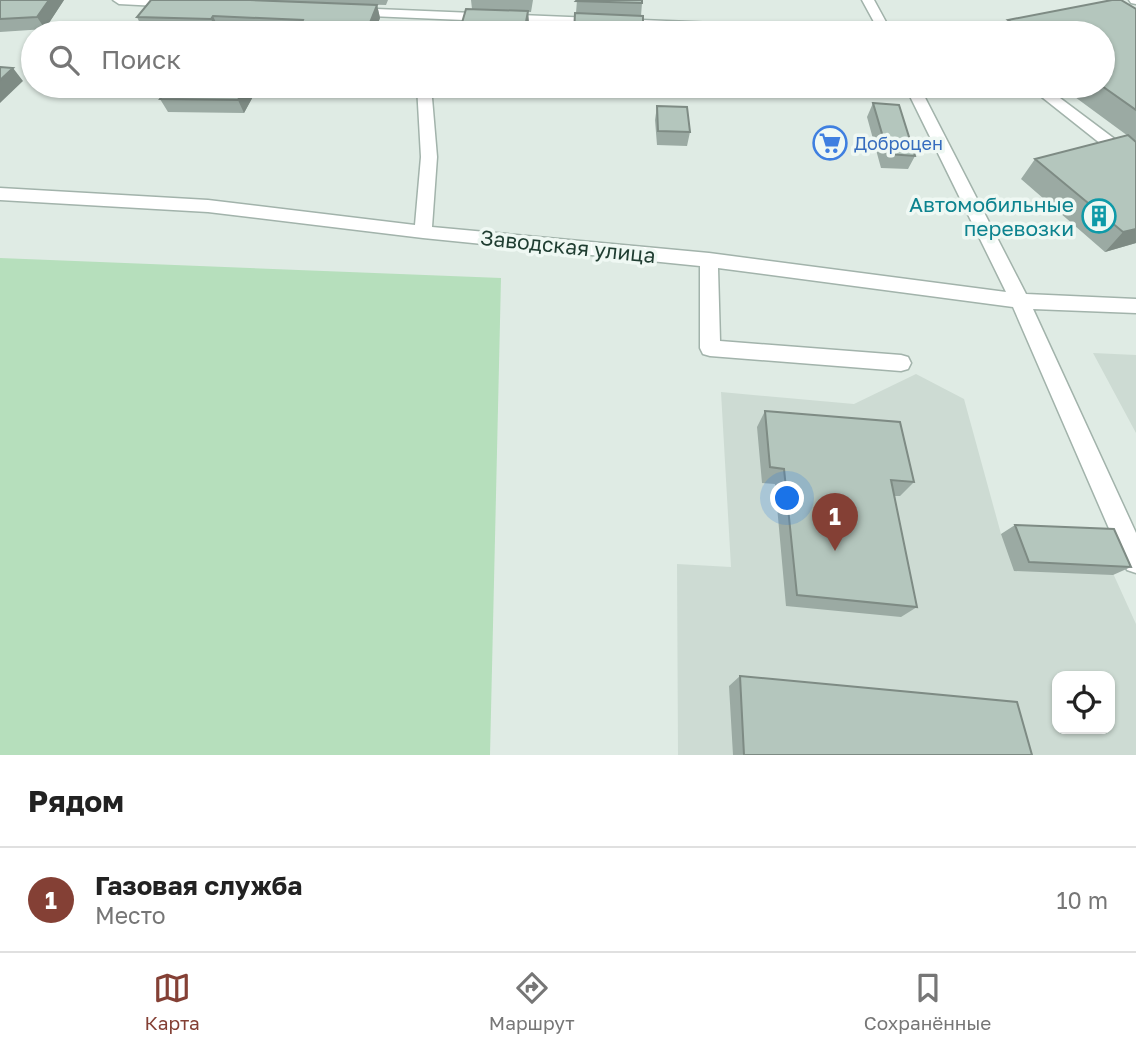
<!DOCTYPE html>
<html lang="ru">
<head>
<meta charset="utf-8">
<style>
  body { margin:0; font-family:"Golos Text",sans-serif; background:#f6f6f6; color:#222 }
  .controls { position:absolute; right:21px; bottom:21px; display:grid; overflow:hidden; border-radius:14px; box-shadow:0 2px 5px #0004 }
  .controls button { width:63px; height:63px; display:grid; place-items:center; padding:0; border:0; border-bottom:2px solid #e0e0e0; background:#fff; color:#222; font:35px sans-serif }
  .you { position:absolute; left:788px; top:499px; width:24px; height:24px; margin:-18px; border:5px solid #fff; border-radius:50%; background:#1a73e8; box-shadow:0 0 0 10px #1a73e833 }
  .badge { display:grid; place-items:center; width:46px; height:46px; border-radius:50%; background:#844035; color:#fff; font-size:23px; font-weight:700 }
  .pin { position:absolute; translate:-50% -58px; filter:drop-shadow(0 2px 4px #0008) }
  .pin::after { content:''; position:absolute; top:37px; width:24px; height:21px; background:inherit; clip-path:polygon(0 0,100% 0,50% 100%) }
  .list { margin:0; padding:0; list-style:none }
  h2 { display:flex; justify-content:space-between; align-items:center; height:91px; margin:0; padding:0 28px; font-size:30px }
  h2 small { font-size:23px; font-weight:400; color:#767676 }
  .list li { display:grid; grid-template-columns:46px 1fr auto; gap:21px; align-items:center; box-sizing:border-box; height:105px; padding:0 28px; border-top:2px solid #e0e0e0 }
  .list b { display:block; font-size:26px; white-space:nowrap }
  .list p { margin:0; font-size:23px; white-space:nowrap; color:#767676 }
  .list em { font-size:23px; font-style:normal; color:#767676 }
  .icon { flex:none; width:38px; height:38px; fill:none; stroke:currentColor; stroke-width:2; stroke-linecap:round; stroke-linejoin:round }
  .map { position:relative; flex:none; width:1136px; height:755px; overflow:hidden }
  .search { position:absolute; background:#fff; box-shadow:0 2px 5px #0004; left:21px; right:21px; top:21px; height:77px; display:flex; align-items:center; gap:18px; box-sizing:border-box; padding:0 24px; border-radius:38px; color:#767676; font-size:26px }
  .sheet { height:196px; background:#fff }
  nav { display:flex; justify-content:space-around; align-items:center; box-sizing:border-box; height:98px; border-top:2px solid #e0e0e0; background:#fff; font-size:19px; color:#767676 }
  nav a { display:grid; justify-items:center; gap:4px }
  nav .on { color:#844035 }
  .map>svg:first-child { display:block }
  .built { fill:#cddbd3; fill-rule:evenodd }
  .green { fill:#b6dfbc }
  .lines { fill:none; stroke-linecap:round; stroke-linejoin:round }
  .minor-casing { stroke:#a2b3ab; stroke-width:3 }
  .minor { fill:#fff; fill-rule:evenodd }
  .wall { fill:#9baaa3 }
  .shaded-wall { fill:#7e8b84 }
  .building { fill:#b4c6bd; stroke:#7e8b84; stroke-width:2 }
  .labels { text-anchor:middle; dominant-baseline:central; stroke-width:7; stroke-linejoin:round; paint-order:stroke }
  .far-shop-label { font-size:18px; fill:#366cbe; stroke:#eff8f3; text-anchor:start }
  .culture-label { font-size:21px; fill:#0d838f; stroke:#eff8f3; text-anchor:end }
  .street-label { font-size:21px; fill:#1f3d31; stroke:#eff8f3 }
</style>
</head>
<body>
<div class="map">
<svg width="1136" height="755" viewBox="0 0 1136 755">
  <rect width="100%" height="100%" fill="#dfebe4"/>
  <path class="built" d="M 1093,353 L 1136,355 L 1136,433 Z
    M 916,374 L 964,399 L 1001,534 L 1097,538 L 1136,624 L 1136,755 L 678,755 L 677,564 L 731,567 L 721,392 L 854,404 ZM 1057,676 L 1110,676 L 1110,729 L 1057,729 Z"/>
  <path class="green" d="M 0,258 L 501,278 L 490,755 L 0,755 Z"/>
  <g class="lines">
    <defs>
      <path id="minor" d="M 113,0 L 180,0 L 183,3 L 177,7 L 119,4 Z
        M 862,0 L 874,0 L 892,33 L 880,33 Z
        M 1129,0 L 1136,0 L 1136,4 L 1131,3 Z
        M 352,8 L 861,29 L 868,33 L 771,33 L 347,15 L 347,9 Z
        M 417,86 L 431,86 L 437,157 L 432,227 L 709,253 L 1006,292 L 905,86 L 919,86 L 1026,294 L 1136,299 L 1136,313 L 1033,309 L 1136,533 L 1136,573 L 1127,570 L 1013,307 L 718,268 L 720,341 L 901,355 L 908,357 L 911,363 L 908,369 L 901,371 L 710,356 L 703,354 L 700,348 L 700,266 L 423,238 L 208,212 L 0,200 L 0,188 L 208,200 L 415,225 L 421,157 Z
        M 1028,86 L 1044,86 L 1136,155 L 1136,168 L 1130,167 Z"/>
    </defs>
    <use href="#minor" class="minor-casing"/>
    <use href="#minor" class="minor"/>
  </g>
  <path class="wall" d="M 0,0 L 64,0 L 45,29 L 0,32 Z
    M 151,0 L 388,0 L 386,5 L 311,3 L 377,5 L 380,18 L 374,33 L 304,33 L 219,29 L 217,31 L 143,30 L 137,17 Z
    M 471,0 L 533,0 L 531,12 L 528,12 L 529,25 L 472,9 Z
    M 577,0 L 642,3 L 641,16 L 576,13 Z
    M 1136,9 L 1136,243 L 1105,252 L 1021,179 L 1035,159 L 1128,136 L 1060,86 L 1103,86 L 1103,33 L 1001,33 L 1008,20 Z
    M 169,86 L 254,86 L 256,91 L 244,113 L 168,112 L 160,99 Z
    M 873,103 L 915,156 L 908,169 L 881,168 L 867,117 Z
    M 657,106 L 690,132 L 687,146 L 657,145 L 655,120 Z
    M 765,411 L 914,482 L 900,496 L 894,496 L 917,607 L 901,617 L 786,606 L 775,484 L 762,483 L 757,427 Z
    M 1015,525 L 1131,567 L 1113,575 L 1014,571 L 1001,534 Z
    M 740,676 L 1032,755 L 733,755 L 729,686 Z"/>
  <path class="shaded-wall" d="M 49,0 L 64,0 L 45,29 L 37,17 Z
    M 377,5 L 380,18 L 374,33 L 371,33 L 369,25 Z
    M 528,11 L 529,25 L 527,33 L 524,33 Z
    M 213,16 L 219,29 L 217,31 L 211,19 Z
    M 13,68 L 23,81 L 0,103 L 0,80 Z
    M 246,86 L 254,86 L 256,91 L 244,113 L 238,100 Z
    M 1136,229 L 1136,243 L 1105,252 L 1123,232 Z"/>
  <path class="building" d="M 0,0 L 49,0 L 37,17 L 0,19 Z
    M 151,0 L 250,0 L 377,5 L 369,25 L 301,25 L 303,20 L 213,16 L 211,19 L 137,17 Z
    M 577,0 L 642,0 L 642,3 L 576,1 Z
    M 1112,0 L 1121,0 L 1136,9 L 1136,110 L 1102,86 L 1103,33 L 1027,33 L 1008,20 Z
    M 466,9 L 528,11 L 524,33 L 459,33 Z
    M 575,13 L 643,16 L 643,33 L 574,33 Z
    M 0,67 L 13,68 L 0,80 Z
    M 169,86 L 246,86 L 238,100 L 160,99 Z
    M 873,103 L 899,105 L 915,156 L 888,154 Z
    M 657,106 L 687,107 L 690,132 L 658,131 Z
    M 1128,135 L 1136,142 L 1136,229 L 1123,232 L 1035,159 Z
    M 765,411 L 900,422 L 914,482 L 891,480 L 917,607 L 797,595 L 784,469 L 770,467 Z
    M 1015,525 L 1114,529 L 1131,567 L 1029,562 Z
    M 740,676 L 1017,702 L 1032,755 L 744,755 Z"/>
  <defs>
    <symbol id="supermarket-ring" viewBox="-11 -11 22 22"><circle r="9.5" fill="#eff8f3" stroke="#3f7fe0" stroke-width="1.5"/><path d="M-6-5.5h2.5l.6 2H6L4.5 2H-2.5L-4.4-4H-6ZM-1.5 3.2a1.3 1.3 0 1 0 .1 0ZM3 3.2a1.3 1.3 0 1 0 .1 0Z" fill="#3f7fe0"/></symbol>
    <symbol id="building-ring" viewBox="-11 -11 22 22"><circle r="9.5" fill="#eff8f3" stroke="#0f9aa8" stroke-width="1.5"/><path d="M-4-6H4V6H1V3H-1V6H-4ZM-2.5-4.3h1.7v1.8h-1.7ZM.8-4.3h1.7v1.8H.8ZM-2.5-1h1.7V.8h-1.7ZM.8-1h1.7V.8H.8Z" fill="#0f9aa8"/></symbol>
  </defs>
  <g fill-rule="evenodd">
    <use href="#supermarket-ring" x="811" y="124" width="38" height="38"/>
    <use href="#building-ring" x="1080" y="197" width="38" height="38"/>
  </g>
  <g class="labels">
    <g class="far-shop-label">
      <text x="854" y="143">Доброцен</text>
    </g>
    <g class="culture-label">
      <text x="1074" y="204">Автомобильные<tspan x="1074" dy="24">перевозки</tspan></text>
    </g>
    <g class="street-label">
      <text transform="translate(568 246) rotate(6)">Заводская улица</text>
    </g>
  </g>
</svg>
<div class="controls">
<button><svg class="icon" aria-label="locate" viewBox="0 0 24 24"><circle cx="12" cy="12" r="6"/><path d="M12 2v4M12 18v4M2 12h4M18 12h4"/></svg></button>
</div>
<div class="you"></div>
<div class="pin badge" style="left:835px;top:551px">1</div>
<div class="search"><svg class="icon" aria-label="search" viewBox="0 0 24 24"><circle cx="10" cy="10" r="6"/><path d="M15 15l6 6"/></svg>Поиск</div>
</div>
<section class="sheet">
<h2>Рядом<small></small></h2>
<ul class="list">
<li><span class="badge">1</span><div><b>Газовая служба</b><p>Место</p></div><em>10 m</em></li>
</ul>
</section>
<nav>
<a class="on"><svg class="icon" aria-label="map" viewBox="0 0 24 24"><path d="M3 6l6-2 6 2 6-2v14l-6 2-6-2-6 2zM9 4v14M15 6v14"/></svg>Карта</a>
<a><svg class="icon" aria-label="directions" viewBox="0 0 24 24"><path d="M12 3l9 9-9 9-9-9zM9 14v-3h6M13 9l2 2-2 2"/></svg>Маршрут</a>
<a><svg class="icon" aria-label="saved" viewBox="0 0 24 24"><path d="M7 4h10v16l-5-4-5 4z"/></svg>Сохранённые</a>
</nav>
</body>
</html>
